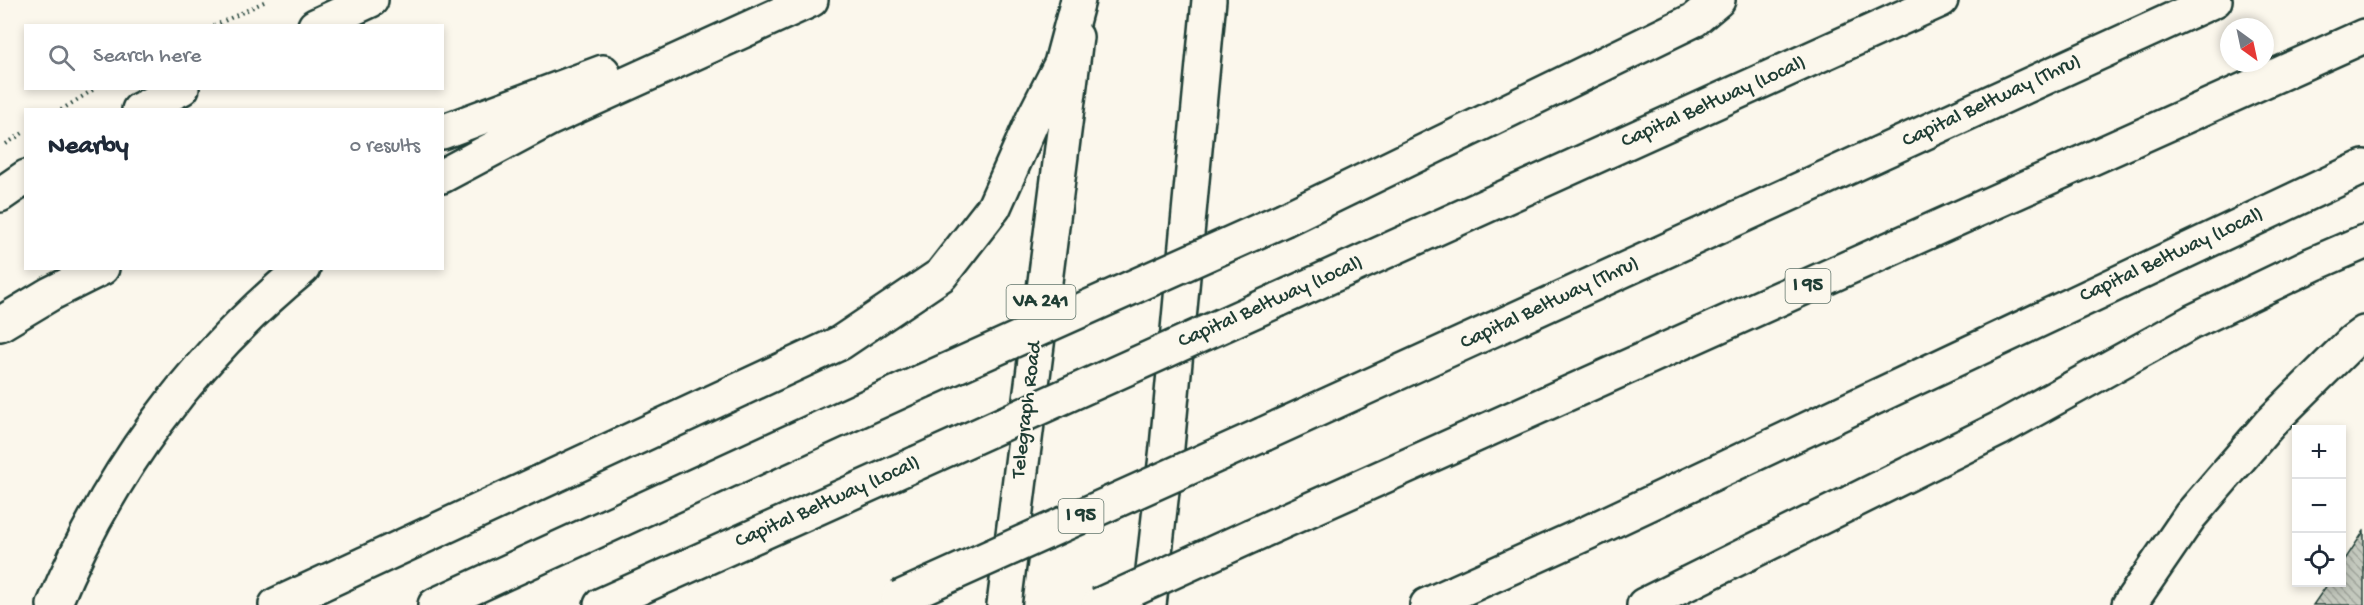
<!DOCTYPE html>
<html lang="en">
<head>
<meta charset="utf-8">
<style>
  body { margin:0; font-family:"Gochi Hand",sans-serif; background:#f2f2f3; color:#1f2937 }
  .controls { position:absolute; right:18px; bottom:18px; display:grid; overflow:hidden; border-radius:0px; box-shadow:0 3px 9px #0003 }
  .controls button { width:54px; height:54px; display:grid; place-items:center; padding:0; border:0; border-bottom:2px solid #e0e1e3; background:#fff; color:#1f2937; font:30px sans-serif }
  .compass { position:absolute; left:2220px; top:18px; width:54px; height:54px; border-radius:50%; background:#fff; box-shadow:0 3px 9px #0003; rotate:147deg }
  .list { margin:0; padding:0; list-style:none }
  h2 { display:flex; justify-content:space-between; align-items:center; height:78px; margin:0; padding:0 24px; font-size:26px }
  h2 small { font-size:20px; font-weight:400; color:#747a83 }
  .icon { flex:none; width:33px; height:33px; fill:none; stroke:currentColor; stroke-width:2; stroke-linecap:round; stroke-linejoin:round }
  .map { position:relative; flex:none; width:2364px; height:605px; overflow:hidden }
  .search { position:absolute; background:#fff; box-shadow:0 3px 9px #0003; left:24px; top:24px; width:420px; height:66px; display:flex; align-items:center; gap:15px; box-sizing:border-box; padding:0 21px; border-radius:0px; color:#747a83; font-size:22px }
  .panel { position:absolute; background:#fff; box-shadow:0 3px 9px #0003; left:24px; top:108px; width:420px; height:162px; border-radius:0px }
  .map>svg:first-child { display:block }
  .building { fill:url(#building-back-hatch); stroke:#1f3d34; stroke-width:1.5 }
  .lines { fill:none; stroke-linecap:round; stroke-linejoin:round }
  .primary-casing { stroke:#1f3d34; stroke-width:38 }
  .motorway-casing { stroke:#1f3d34; stroke-width:38 }
  .path { stroke:#1f3d34; stroke-width:4; stroke-dasharray:1.5 4.5; stroke-linecap:butt }
  .primary { stroke:#fbf7ec; stroke-width:33 }
  .motorway { stroke:#fbf7ec; stroke-width:33 }
  .motorway-bridge-casing { stroke:#1f3d34; stroke-width:38; stroke-linecap:butt }
  .motorway-bridge { stroke:#fbf7ec; stroke-width:33 }
  .labels { text-anchor:middle; dominant-baseline:central; stroke-width:4.5; stroke-linejoin:round; paint-order:stroke }
  .shield { fill:#fbf7ec; stroke:#61756b; stroke-width:1.5 }
  .shield-label { font-size:20px; font-weight:bold; fill:#1f3d34 }
  .street-label { font-size:21px; fill:#1f3d34; stroke:#fbf7ec }
</style>
</head>
<body>
<div class="map">
<svg width="2364" height="605" viewBox="0 0 2364 605">
  <defs>
    <pattern id="building-back-hatch" width="6" height="6" patternUnits="userSpaceOnUse" patternTransform="scale(1.5)"><rect width="6" height="6" fill="#c4c9be"/><path d="M-1 5l2 2M0 0l6 6M5-1l2 2" fill="none" stroke="#9fa49b"/></pattern>
  </defs>
  <rect width="100%" height="100%" fill="#fbf7ec"/>
  <filter id="ink" filterUnits="userSpaceOnUse"><feTurbulence type="fractalNoise" baseFrequency=".0167" numOctaves="2"/><feDisplacementMap in="SourceGraphic" scale="12" xChannelSelector="R" yChannelSelector="G"/><feConvolveMatrix kernelMatrix="1 2 1 2 8 2 1 2 1" color-interpolation-filters="sRGB"/></filter>
  <g filter="url(#ink)">
    <path class="building" d="M 2364,531 L 2364,605 L 2313,605 L 2329,582 L 2342,582 L 2342,564 Z"/>
    <g class="lines">
      <defs>
        <path id="primary" d="M 315,26 L 371,0
          M 139,110 L 182,88
          M 0,195 L 26,177
          M 1004,605 L 1076,37
          M 1149,605 L 1167,447 L 1209,0"/>
        <path id="motorway" d="M 442,132 L 603,72
          M 442,176 L 549,119 L 811,0
          M 1285,219 L 1694,20 L 1718,0
          M 1278,300 L 1941,0
          M 0,324 L 50,294 L 102,268
          M 1264,434 L 2215,0
          M 1253,535 L 2364,36
          M 54,605 C 108,474 193,358 303,268
          M 276,605 L 840,343 L 941,275 L 994,207 L 1034,117 L 1061,64 L 1078,0
          M 435,605 L 923,381
          M 601,605 L 917,463
          M 1427,605 L 1589,532 L 2364,167
          M 1644,605 L 1999,429 L 2192,322 L 2313,264 L 2364,242
          M 2129,605 L 2190,516 L 2270,423 L 2353,341 L 2364,333"/>
      </defs>
      <use href="#primary" class="primary-casing"/>
      <use href="#motorway" class="motorway-casing"/>
      <path class="path" d="M 214,26 L 268,0
        M 61,110 L 96,88
        M 6,144 L 26,131"/>
      <use href="#primary" class="primary"/>
      <use href="#motorway" class="motorway"/>
      <defs>
        <path id="motorway-bridge" d="M 923,381 L 1285,219
          M 917,463 L 1278,300
          M 899,598 L 1264,434
          M 1099,605 L 1253,535"/>
      </defs>
      <use href="#motorway-bridge" class="motorway-bridge-casing"/>
      <use href="#motorway-bridge" class="motorway-bridge"/>
    </g>
  </g>
  <g class="labels">
    <g class="shield">
      <rect x="1785.5" y="269" width="45" height="34" rx="4.5"/>
      <rect x="1006.5" y="285" width="69" height="34" rx="4.5"/>
      <rect x="1058.5" y="499" width="45" height="34" rx="4.5"/>
    </g>
    <g class="shield-label">
      <text x="1808" y="286">I 95</text>
      <text x="1041" y="302">VA 241</text>
      <text x="1081" y="516">I 95</text>
    </g>
    <g class="street-label">
      <text transform="translate(1992 102) rotate(-25)">Capital Beltway (Thru)</text>
      <text transform="translate(1714 103) rotate(-24)">Capital Beltway (Local)</text>
      <text transform="translate(2172 256) rotate(-25)">Capital Beltway (Local)</text>
      <text transform="translate(1271 303) rotate(-24)">Capital Beltway (Local)</text>
      <text transform="translate(1550 304) rotate(-25)">Capital Beltway (Thru)</text>
      <text transform="translate(1028 410) rotate(-83)">Telegraph Road</text>
      <text transform="translate(828 503) rotate(-24)">Capital Beltway (Local)</text>
    </g>
  </g>
</svg>
<div class="controls">
<button>+</button>
<button>−</button>
<button><svg class="icon" aria-label="locate" viewBox="0 0 24 24"><circle cx="12" cy="12" r="6"/><path d="M12 2v4M12 18v4M2 12h4M18 12h4"/></svg></button>
</div>
<svg class="compass" viewBox="-18 -18 36 36"><path d="M0-13l5 13h-10z" fill="#e53935"/><path d="M0 13l5-13h-10z" fill="#747a83"/></svg>
<div class="search"><svg class="icon" aria-label="search" viewBox="0 0 24 24"><circle cx="10" cy="10" r="6"/><path d="M15 15l6 6"/></svg>Search here</div>
<section class="panel">
<h2>Nearby<small>0 results</small></h2>
<ul class="list">
</ul>
</section>
</div>
</body>
</html>
